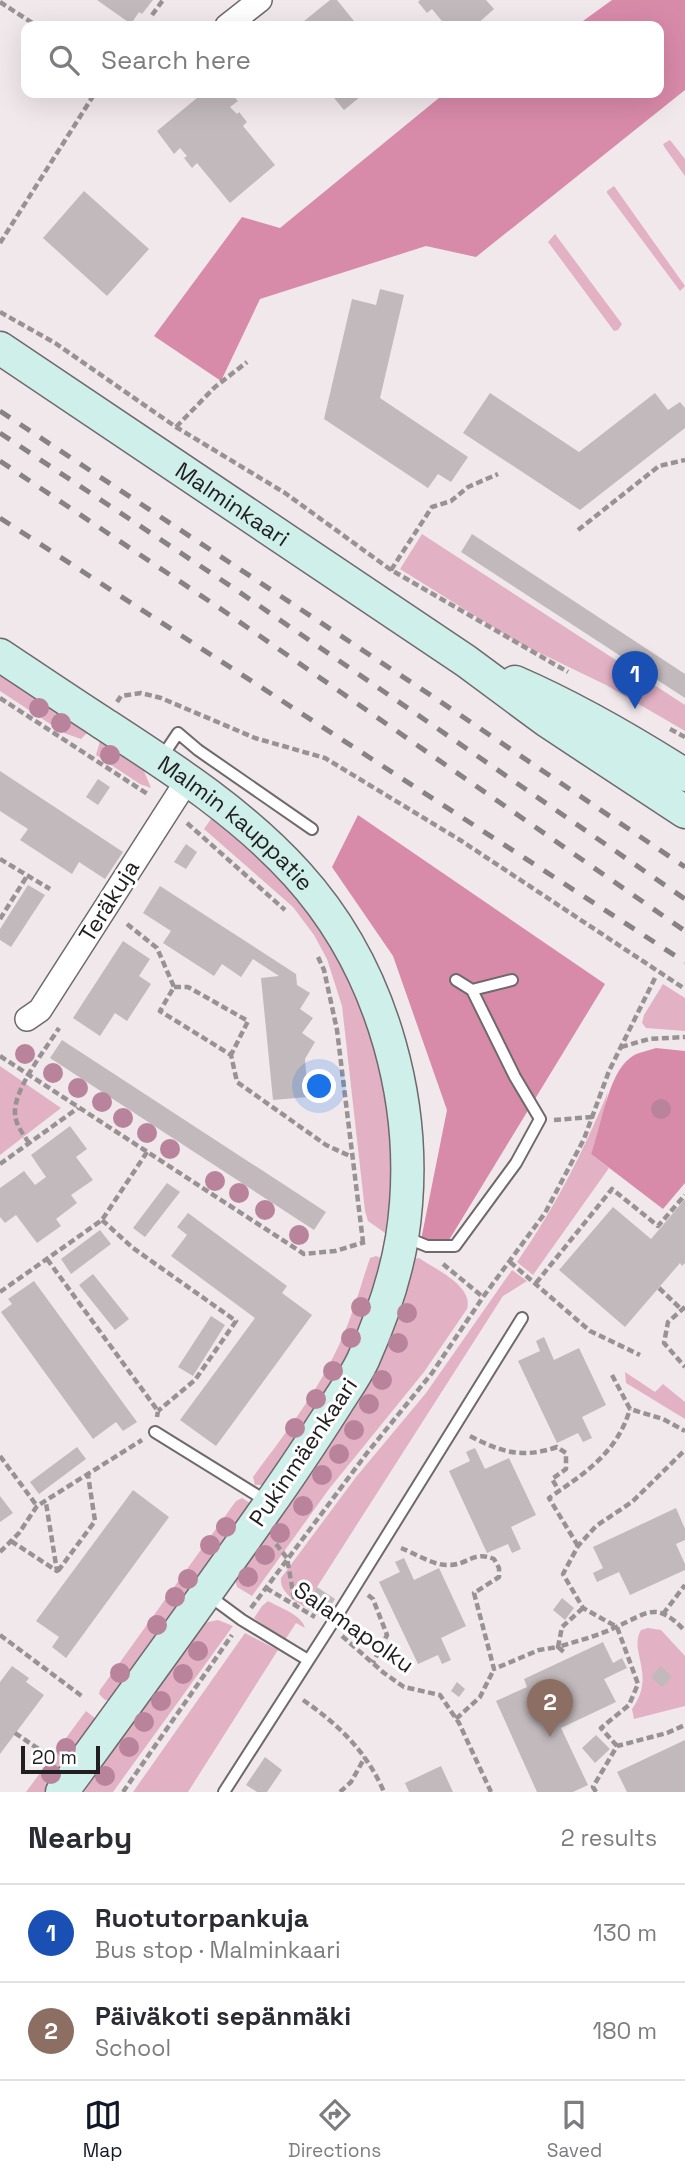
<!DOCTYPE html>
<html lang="en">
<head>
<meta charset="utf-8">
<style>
  body { margin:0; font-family:"Space Grotesk",sans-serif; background:#f2f2f3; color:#2b2b33 }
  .scale { position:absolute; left:21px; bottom:18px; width:79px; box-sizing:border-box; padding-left:7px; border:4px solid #211e1f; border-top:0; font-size:19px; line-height:24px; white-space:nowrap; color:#211e1f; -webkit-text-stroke:5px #fff; paint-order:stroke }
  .you { position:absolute; left:320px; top:1087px; width:24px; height:24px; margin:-18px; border:5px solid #fff; border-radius:50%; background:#1a73e8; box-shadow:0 0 0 10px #1a73e833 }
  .badge { display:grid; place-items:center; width:46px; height:46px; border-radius:50%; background:#111827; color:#fff; font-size:23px; font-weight:700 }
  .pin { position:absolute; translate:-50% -58px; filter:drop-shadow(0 2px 4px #0008) }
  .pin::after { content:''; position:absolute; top:37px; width:24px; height:21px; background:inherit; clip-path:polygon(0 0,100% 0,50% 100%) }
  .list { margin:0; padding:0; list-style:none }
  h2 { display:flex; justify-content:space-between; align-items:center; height:91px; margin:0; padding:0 28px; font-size:30px }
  h2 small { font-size:23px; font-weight:400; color:#7c7c81 }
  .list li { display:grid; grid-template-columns:46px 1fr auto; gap:21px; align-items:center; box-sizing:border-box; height:98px; padding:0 28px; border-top:2px solid #e1e1e2 }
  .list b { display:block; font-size:26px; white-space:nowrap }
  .list p { margin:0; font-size:23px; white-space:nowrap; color:#7c7c81 }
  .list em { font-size:23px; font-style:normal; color:#7c7c81 }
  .icon { flex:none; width:38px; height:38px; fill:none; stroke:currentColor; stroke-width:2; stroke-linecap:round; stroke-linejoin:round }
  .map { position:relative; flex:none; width:685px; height:1792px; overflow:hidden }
  .search { position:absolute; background:#fff; box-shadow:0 7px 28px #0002; left:21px; right:21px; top:21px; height:77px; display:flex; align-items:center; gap:18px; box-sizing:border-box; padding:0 24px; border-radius:14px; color:#7c7c81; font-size:26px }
  .sheet { height:287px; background:#fff }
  nav { display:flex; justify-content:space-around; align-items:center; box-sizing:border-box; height:98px; border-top:2px solid #e1e1e2; background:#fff; font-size:19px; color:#7c7c81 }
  nav a { display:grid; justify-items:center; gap:4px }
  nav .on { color:#111827 }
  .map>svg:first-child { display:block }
  .green { fill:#e2b2c4 }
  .forest { fill:#d88aa9 }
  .building { fill:#c1b9bc }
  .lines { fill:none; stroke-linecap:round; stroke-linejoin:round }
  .service-casing { stroke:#70696b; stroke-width:14 }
  .minor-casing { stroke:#70696b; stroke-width:26 }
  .secondary-casing { stroke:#70696b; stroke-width:35 }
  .path { stroke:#999295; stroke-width:4.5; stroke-dasharray:7 3.5; stroke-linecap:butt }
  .service { stroke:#fff; stroke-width:10 }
  .minor { stroke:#fff; stroke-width:23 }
  .secondary { stroke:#ceefea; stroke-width:32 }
  .rail { stroke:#888284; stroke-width:5; stroke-dasharray:12 12; stroke-linecap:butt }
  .tree { fill:#b9839c }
  .labels { text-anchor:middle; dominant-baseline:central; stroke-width:6; stroke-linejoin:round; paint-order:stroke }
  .street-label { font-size:23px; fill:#211e1f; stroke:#fff }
</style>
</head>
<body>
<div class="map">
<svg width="685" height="1792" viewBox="0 0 685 1792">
  <rect width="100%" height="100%" fill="#f1e8eb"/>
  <path class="green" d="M 670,140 L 685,159 L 685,176 L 665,148 L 663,144 Z
    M 614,186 L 685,286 L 680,291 L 607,193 L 607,191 Z
    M 555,234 L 622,324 L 618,330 L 614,331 L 548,242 Z
    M 422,534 L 685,705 L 685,731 L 606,685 L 517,642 L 400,569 Z
    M 0,674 L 88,732 L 81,739 L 64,733 L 0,691 Z
    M 100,741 L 144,771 L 151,788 L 140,784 L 96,755 Z
    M 213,816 C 244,843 276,869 302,901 C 359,973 400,1093 392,1185 C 391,1201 387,1217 385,1233 L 368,1221 L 365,1211 L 342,1006 L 327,959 L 314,935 L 293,907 L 204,829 Z
    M 663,984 L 685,998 L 685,1031 L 646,1028 L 642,1023 L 644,1015 Z
    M 0,1066 L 61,1108 L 0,1155 Z
    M 608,1092 L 600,1131 L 591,1154 L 609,1168 L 533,1275 L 517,1262 C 556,1206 582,1154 608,1092 Z
    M 376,1256 L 381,1258 C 373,1291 363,1325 348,1355 C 326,1402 292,1443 263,1485 L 255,1485 L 253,1477 C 284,1435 317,1393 339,1345 C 352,1317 360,1288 370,1258 Z
    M 419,1258 C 435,1269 474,1286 467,1309 L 424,1372 L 329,1489 L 252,1596 L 237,1587 L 235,1580 L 349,1415 L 381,1358 L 413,1259 Z
    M 512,1270 L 527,1281 L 503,1296 L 310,1598 L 328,1610 L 324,1615 L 318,1615 C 305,1606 279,1596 281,1578 L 356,1477 L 426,1393 Z
    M 625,1372 L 655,1392 L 663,1384 L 685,1402 L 685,1419 L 626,1383 Z
    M 242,1498 L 250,1503 L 246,1510 L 108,1700 L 105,1700 L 99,1694 L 100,1690 L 236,1501 Z
    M 268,1601 C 280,1608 301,1614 305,1628 L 296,1623 L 285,1640 L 254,1618 L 262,1606 Z
    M 218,1620 L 233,1626 L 113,1792 L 84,1792 L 197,1631 L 208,1622 Z
    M 648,1628 L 661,1630 L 685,1656 L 685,1706 L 634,1719 L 632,1709 C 657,1674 628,1652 641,1630 Z
    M 245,1633 L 278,1650 L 188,1792 L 133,1792 Z
    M 86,1711 L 96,1719 L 44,1792 L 26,1792 Z"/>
  <path class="forest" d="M 612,0 L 685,0 L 685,90 L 476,257 L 426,246 L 260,299 L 221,381 L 154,336 L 242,217 L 280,228 L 445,93 L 659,93 L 659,26 L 576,26 Z
    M 358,815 L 605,984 L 446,1245 L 420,1245 L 447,1110 L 393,956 L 332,867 Z
    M 656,1048 L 685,1051 L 685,1183 L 663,1209 L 591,1154 C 601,1128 608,1074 630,1058 C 637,1052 648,1051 656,1048 Z"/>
  <path class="building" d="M 97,0 L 153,0 L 142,14 L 139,12 L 131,24 Z
    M 330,0 L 337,0 L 358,26 L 298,26 Z
    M 420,0 L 486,0 L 494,9 L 475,26 L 446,26 L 432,9 L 427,13 L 418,2 Z
    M 203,93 L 231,93 L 238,101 L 230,107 L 237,114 L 239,112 L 247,122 L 243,126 L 275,165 L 230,203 L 197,163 L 192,168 L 184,158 L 187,156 L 180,148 L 174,154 L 157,131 Z
    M 330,93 L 365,93 L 344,110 Z
    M 84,191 L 149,249 L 107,296 L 43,238 Z
    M 380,289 L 404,295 L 380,398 L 468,457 L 451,482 L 438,474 L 428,488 L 324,419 L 352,299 L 376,305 Z
    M 490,393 L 579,452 L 655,393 L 668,410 L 680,402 L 685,408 L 685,428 L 580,510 L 463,433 Z
    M 472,534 L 685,674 L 685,698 L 461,552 Z
    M 0,771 L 123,852 L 105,879 L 79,862 L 72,874 L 20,840 L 28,829 L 0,811 Z
    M 98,779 L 110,787 L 98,805 L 86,797 Z
    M 186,844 L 197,852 L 186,869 L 174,862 Z
    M 28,885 L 45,895 L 11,947 L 0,940 L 0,929 Z
    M 160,886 L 296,974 L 297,985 L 310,993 L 300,1009 L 313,1018 L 302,1033 L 315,1042 L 305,1059 L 308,1097 L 273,1100 L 261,978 L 279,976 L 253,959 L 241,977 L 222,964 L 214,976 L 163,943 L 171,931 L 143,913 Z
    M 123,941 L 150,959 L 139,976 L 151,984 L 127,1021 L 115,1013 L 100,1036 L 73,1018 Z
    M 62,1040 L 326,1212 L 314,1230 L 50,1058 Z
    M 70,1126 L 87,1149 L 76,1157 L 93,1180 L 71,1195 L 77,1203 L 56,1219 L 61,1226 L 37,1243 L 16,1215 L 5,1223 L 0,1217 L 0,1188 L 24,1171 L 35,1185 L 46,1177 L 31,1155 Z
    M 167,1183 L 180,1192 L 145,1237 L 133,1228 Z
    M 685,1199 L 685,1263 L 682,1266 L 680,1263 L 625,1327 L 559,1270 L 613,1207 L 651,1239 Z
    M 188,1213 L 287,1286 L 282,1293 L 312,1315 L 216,1446 L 180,1420 L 255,1318 L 171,1256 L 187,1235 L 177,1227 Z
    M 100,1230 L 111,1244 L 71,1274 L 61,1259 Z
    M 93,1274 L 129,1319 L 115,1330 L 79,1285 Z
    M 34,1281 L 137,1422 L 123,1431 L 116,1422 L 93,1439 L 1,1312 L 12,1304 L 8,1299 Z
    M 211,1316 L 225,1325 L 193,1376 L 178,1367 Z
    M 544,1337 L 554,1360 L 579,1348 L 606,1405 L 582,1417 L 592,1438 L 583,1442 L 578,1433 L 557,1443 L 518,1361 L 540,1351 L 536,1341 Z
    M 77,1447 L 86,1459 L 39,1494 L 30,1482 Z
    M 475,1448 L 485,1469 L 509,1458 L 536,1515 L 511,1527 L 521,1549 L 512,1553 L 508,1544 L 487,1553 L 449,1471 L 470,1461 L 466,1452 Z
    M 133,1490 L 169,1517 L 66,1658 L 52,1647 L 59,1637 L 36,1621 Z
    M 0,1496 L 13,1513 L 0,1522 Z
    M 676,1508 L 685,1529 L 685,1540 L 676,1544 L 685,1564 L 685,1570 L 630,1595 L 619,1572 L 597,1582 L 593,1573 L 603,1568 L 593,1547 Z
    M 404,1558 L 414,1580 L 439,1568 L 466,1626 L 441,1638 L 451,1660 L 442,1664 L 438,1655 L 418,1664 L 379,1582 L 400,1572 L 395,1562 Z
    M 317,1587 L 335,1599 L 328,1610 L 310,1599 Z
    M 562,1598 L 574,1608 L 565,1620 L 553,1610 Z
    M 603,1642 L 613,1663 L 622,1658 L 627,1668 L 604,1679 L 616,1702 L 561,1728 L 588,1785 L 573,1792 L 537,1792 L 496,1701 L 527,1687 L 524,1679 Z
    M 12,1666 L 29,1678 L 26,1682 L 44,1695 L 0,1754 L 0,1682 Z
    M 661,1666 L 672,1677 L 662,1687 L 651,1677 Z
    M 457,1682 L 465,1689 L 459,1697 L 451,1691 Z
    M 596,1735 L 610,1749 L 595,1763 L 582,1748 Z
    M 685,1740 L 685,1792 L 627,1792 L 617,1772 Z
    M 265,1757 L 282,1770 L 267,1792 L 257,1792 L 246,1785 Z
    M 441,1766 L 453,1792 L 409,1792 L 405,1783 Z"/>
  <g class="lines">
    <defs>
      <path id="service" d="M 162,757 L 178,733 L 198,750 L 312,829
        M 472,990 L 512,980
        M 405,1237 L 427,1246 L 455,1246 L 516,1163 L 540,1119 L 515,1077 L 472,990 L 456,980
        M 155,1432 L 268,1502
        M 208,1595 L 242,1620 L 308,1660
        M 224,1792 L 340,1611 L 522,1318"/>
      <path id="minor" d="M 227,26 L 260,0
        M 27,1019 L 40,1010 L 188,779"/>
      <g id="secondary">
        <path id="s1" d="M 0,348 L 466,661 L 547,721 L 685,812"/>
        <path id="s2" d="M 0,655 C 33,677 67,700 101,722 C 170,767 241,812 297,874 C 384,970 422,1110 402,1238 C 395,1280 380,1322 363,1360 C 356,1375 346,1389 337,1403 C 314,1439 291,1474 266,1509 C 199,1604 131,1698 62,1792"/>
        <path d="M 515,682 C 575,708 630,740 685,775"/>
      </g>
    </defs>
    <use href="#service" class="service-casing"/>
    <use href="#minor" class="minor-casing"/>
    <use href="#secondary" class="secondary-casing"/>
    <path class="path" d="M 0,2 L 37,26
      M 152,15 L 163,0
      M 0,243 L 95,93
      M 0,312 L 55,343 L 176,427 L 285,493 L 391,570 L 568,672
      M 176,427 L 215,387 L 247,362
      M 578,530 L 659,466 L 685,460
      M 391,570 L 432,507 L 451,501 L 468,487 L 498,474
      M 0,698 L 149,795
      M 117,702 L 121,696 L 141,693 L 161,698 L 255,738 L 325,758 L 460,840 L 685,989
      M 670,729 L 685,737
      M 187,823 L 285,910
      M 0,859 L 50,889
      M 0,919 L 27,876
      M 127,924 L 157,948 L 174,987 L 160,1011 L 231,1055 L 237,1082 L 326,1145 L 352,1157
      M 318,957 L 324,970 L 337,1030 L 363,1242
      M 174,987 L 188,987 L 248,1021 L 231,1055
      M 621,1047 L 649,1039 L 685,1037
      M 0,1056 L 304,1254 L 335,1251 L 365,1242
      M 554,1120 L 592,1117
      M 29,1143 C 23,1134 15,1124 15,1113 C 14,1088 46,1049 59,1028
      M 0,1164 L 78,1108
      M 102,1220 L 133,1248 L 236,1321 L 195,1380 L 158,1411
      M 47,1259 L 158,1411 L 157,1417
      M 510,1262 L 590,1331 L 640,1355
      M 443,1264 L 483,1297
      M 536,1283 L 612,1189 L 658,1226 L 685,1195
      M 659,1288 L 681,1309
      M 0,1292 L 102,1220 L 147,1152
      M 685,1307 L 668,1322 L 664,1343 L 685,1367
      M 612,1375 L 630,1409 L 663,1419 L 685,1431
      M 470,1436 C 501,1452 522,1459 557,1447 L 566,1453 L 566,1469 L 552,1479 L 559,1491
      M 0,1456 L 37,1506
      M 11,1541 L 57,1571 L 46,1503
      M 276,1544 L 287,1558 L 295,1604
      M 578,1546 L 549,1498 C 585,1473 617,1453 630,1409
      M 401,1548 C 414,1553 433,1565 447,1565 C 468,1566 472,1550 494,1559 L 499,1568 L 499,1577 L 474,1593 L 494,1669 L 539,1650 L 558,1647 L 565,1653
      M 0,1552 L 19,1533 L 37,1506 L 142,1440
      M 58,1571 L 95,1521 L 88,1475
      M 266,1588 L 315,1617
      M 368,1595 L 373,1599 L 387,1635 L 373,1663
      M 251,1608 L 367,1453 L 432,1373 L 483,1297 L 545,1213 L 584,1139 L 609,1071 L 655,978
      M 583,1608 L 562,1627 L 558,1647 C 577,1641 598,1636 616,1627 C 648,1613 656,1600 685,1631
      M 663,1614 L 685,1585
      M 0,1635 L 83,1697
      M 342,1636 L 384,1673 L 404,1687 L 440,1695 L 459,1723 L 491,1792
      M 303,1700 C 338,1724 367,1752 384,1792
      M 456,1719 L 480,1697 L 494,1669
      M 15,1733 L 43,1752
      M 617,1746 L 601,1728 L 629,1705 L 638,1684 L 617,1627 L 583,1608 L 563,1574 L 578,1546 L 596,1526 L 632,1502 L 685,1450
      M 123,1792 L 232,1635
      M 340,1792 L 351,1782 L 365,1757
      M 596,1792 L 593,1787 L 617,1746 L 667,1733 L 685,1725"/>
    <use href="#service" class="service"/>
    <use href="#minor" class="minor"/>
    <use href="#secondary" class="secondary"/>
    <path class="rail" d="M 0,411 L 432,696 L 685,867
      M 0,433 L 232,587 L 685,899
      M 0,461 L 218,607 L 685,931
      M 0,518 L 685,962"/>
  </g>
  <g class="tree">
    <circle cx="39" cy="708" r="10"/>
    <circle cx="61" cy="723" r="10"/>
    <circle cx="110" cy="755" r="10"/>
    <circle cx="25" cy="1054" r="10"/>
    <circle cx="53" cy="1073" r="10"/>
    <circle cx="78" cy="1088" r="10"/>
    <circle cx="102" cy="1102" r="10"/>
    <circle cx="661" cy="1109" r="10"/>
    <circle cx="123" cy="1118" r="10"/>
    <circle cx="147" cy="1133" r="10"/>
    <circle cx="170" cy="1149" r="10"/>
    <circle cx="215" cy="1181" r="10"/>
    <circle cx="239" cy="1193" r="10"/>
    <circle cx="265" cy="1210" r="10"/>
    <circle cx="299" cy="1235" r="10"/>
    <circle cx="361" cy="1307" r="10"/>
    <circle cx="407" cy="1313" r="10"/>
    <circle cx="351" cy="1338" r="10"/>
    <circle cx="398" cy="1343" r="10"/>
    <circle cx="333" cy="1371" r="10"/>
    <circle cx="382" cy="1380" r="10"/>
    <circle cx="316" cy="1399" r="10"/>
    <circle cx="369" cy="1404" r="10"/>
    <circle cx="295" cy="1428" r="10"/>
    <circle cx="354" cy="1430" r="10"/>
    <circle cx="339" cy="1454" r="10"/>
    <circle cx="322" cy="1475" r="10"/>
    <circle cx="303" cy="1506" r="10"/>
    <circle cx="226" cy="1527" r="10"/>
    <circle cx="280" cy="1533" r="10"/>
    <circle cx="210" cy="1545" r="10"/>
    <circle cx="265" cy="1555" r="10"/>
    <circle cx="248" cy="1577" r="10"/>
    <circle cx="188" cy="1579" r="10"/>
    <circle cx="175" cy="1597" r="10"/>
    <circle cx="157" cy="1625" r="10"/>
    <circle cx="198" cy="1651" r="10"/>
    <circle cx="120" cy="1673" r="10"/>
    <circle cx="183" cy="1674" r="10"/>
    <circle cx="161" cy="1701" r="10"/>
    <circle cx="144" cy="1722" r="10"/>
    <circle cx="129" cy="1747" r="10"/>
    <circle cx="66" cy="1748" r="10"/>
    <circle cx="51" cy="1774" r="10"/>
    <circle cx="105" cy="1776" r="10"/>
  </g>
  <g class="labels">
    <g class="street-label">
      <text stroke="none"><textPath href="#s1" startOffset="280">Malminkaari</textPath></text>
      <text stroke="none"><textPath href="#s2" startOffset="290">Malmin kauppatie</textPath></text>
      <text transform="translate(109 901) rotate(-58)">Teräkuja</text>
      <text transform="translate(303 1452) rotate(-56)">Pukinmäenkaari</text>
      <text transform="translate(354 1627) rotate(35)">Salamapolku</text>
    </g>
  </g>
</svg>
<div class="scale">20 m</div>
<div class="you"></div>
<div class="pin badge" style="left:635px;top:709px;background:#1a4fb4">1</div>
<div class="pin badge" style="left:550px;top:1737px;background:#8d6e63">2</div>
<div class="search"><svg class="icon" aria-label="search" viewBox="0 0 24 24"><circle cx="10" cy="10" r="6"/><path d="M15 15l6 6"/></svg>Search here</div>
</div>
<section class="sheet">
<h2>Nearby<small>2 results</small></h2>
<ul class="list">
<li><span class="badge" style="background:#1a4fb4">1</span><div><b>Ruotutorpankuja</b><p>Bus stop · Malminkaari</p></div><em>130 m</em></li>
<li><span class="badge" style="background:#8d6e63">2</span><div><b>Päiväkoti sepänmäki</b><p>School</p></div><em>180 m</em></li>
</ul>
</section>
<nav>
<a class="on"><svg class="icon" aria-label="map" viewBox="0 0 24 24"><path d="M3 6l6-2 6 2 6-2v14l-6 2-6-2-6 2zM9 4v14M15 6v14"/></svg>Map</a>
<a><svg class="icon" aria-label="directions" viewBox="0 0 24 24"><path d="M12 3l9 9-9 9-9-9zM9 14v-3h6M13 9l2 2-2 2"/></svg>Directions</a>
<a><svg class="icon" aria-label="saved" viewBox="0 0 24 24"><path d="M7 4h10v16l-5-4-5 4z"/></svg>Saved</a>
</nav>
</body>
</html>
